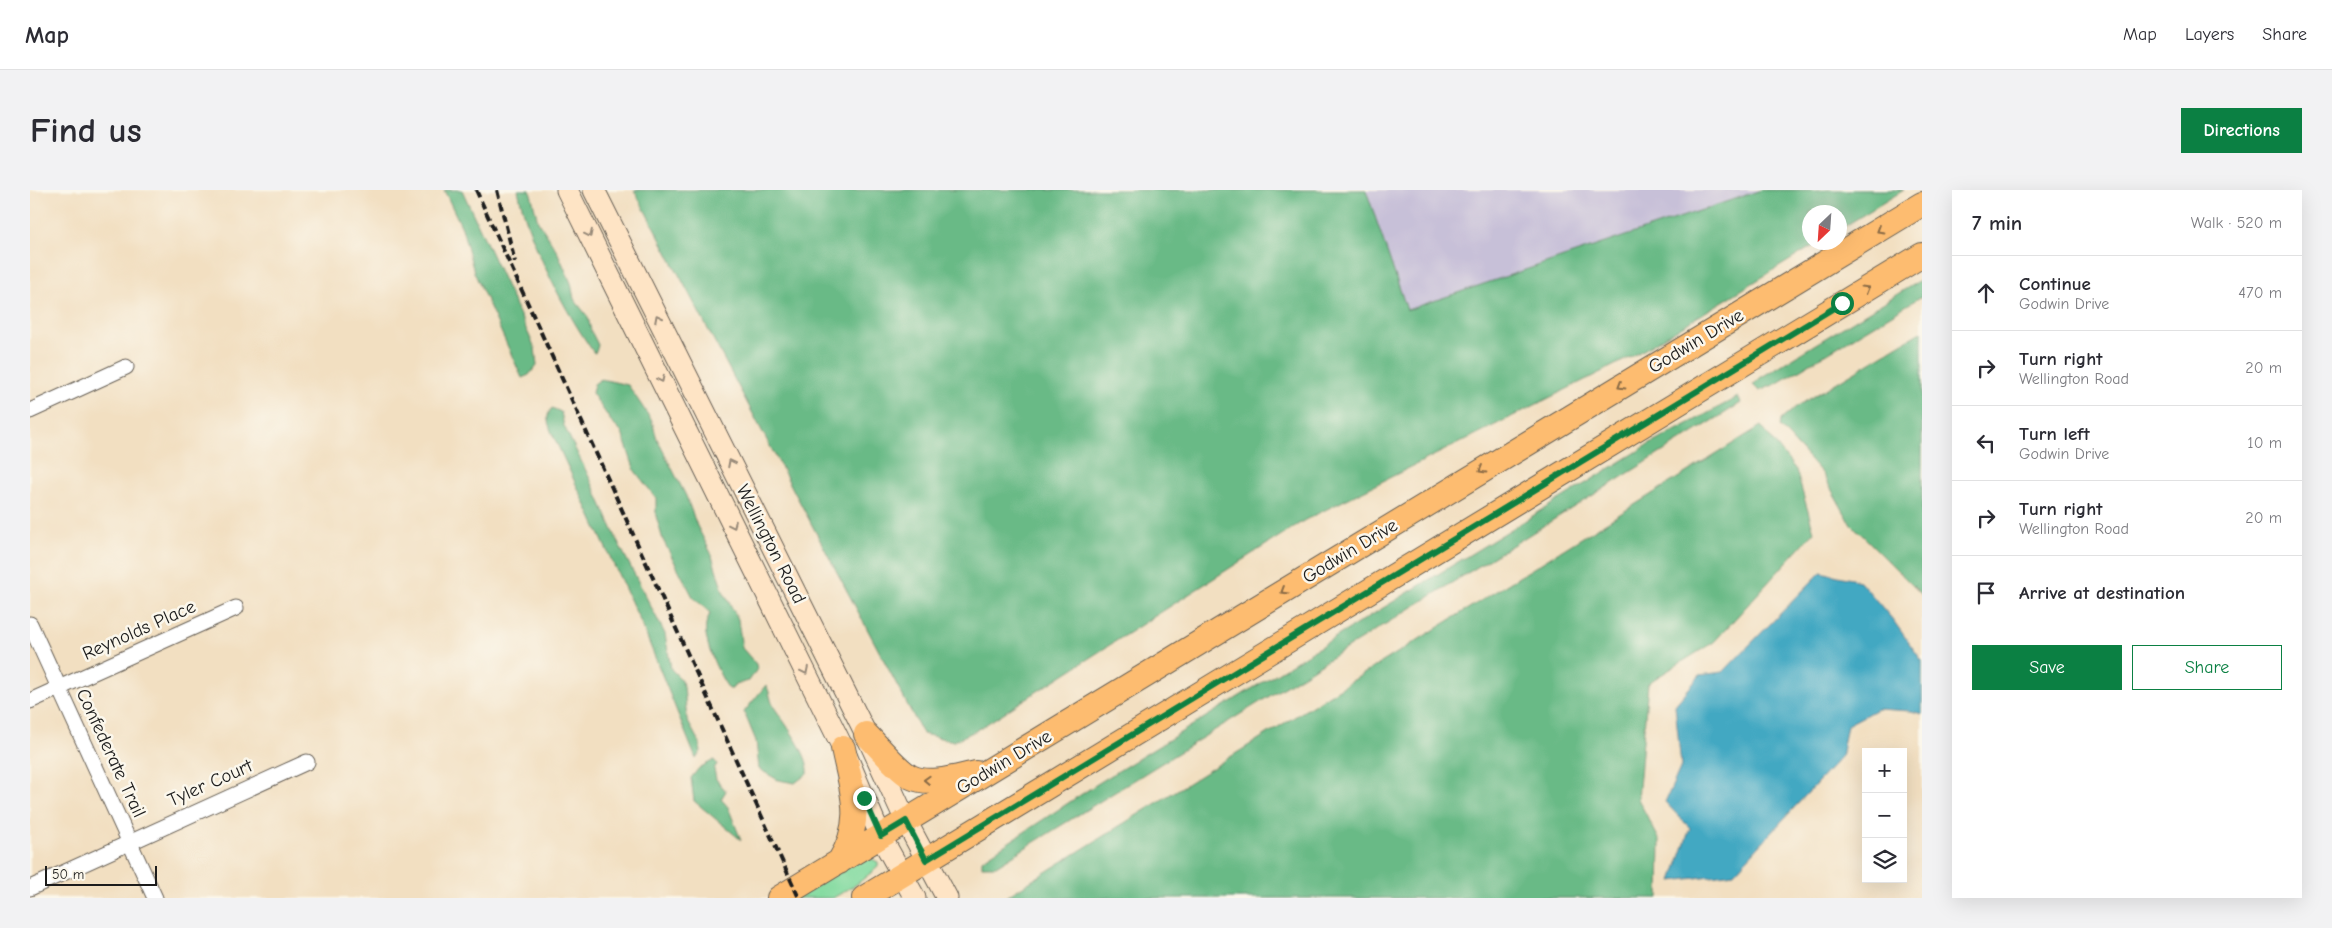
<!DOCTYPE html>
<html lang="en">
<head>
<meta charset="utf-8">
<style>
  body { margin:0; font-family:"Comic Neue",sans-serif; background:#f2f2f3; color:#2b2b33 }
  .controls { position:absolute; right:15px; bottom:15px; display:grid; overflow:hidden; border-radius:0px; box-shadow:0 5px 20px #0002 }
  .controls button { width:45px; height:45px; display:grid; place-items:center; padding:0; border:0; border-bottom:1px solid #e1e1e2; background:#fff; color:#2b2b33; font:25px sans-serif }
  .compass { position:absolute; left:1772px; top:15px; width:45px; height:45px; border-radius:50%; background:#fff; box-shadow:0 5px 20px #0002; rotate:205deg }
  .scale { position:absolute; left:15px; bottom:12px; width:112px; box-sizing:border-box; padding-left:5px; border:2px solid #1c1c1c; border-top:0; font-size:14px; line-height:18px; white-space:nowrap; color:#1c1c1c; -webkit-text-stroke:4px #fbf7ec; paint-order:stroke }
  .stop { position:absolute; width:15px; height:15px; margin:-11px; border:4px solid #0b8043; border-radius:50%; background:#fff }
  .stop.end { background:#0b8043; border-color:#fff; box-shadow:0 1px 5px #0008 }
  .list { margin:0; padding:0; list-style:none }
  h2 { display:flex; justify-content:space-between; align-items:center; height:65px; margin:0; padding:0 20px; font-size:21px }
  h2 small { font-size:16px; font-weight:400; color:#7c7c81 }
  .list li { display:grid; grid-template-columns:32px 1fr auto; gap:15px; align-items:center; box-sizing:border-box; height:75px; padding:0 20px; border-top:1px solid #e1e1e2 }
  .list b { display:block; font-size:19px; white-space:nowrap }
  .list p { margin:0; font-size:16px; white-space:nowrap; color:#7c7c81 }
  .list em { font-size:16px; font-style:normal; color:#7c7c81 }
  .actions { display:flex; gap:10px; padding:15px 20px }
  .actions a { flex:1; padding:11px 0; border:1px solid #0b8043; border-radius:0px; text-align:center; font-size:18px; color:#0b8043 }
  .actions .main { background:#0b8043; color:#fff }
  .icon { flex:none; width:28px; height:28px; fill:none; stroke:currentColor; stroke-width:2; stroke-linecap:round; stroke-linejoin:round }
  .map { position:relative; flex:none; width:1892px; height:708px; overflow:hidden; border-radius:0px }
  header { display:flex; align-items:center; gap:30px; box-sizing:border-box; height:70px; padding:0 25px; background:#fff; border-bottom:1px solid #e1e1e2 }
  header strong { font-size:24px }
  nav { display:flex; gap:28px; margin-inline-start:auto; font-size:18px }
  .intro { display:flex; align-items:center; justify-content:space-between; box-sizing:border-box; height:120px; padding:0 30px }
  h1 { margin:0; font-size:35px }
  .button { padding:12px 22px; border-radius:0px; background:#0b8043; color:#fff; font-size:18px; font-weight:700 }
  main { display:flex; gap:30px; padding:0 30px }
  aside { flex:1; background:#fff; border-radius:0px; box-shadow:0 5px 20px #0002 }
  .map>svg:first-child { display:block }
  .industrial { fill:#c7c0d8 }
  .green { fill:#82da9f; stroke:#4f7b5e }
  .forest { fill:#69ba86; stroke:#426b51 }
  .water { fill:#42a8c2; stroke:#2f626f }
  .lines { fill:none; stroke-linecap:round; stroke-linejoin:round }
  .minor-casing { stroke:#676056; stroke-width:17 }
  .secondary-casing { stroke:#676056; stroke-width:23 }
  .primary-casing { stroke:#676056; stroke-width:26 }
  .minor { stroke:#fff; stroke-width:15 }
  .secondary { stroke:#fee4c5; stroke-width:21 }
  .primary { stroke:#fdbc6f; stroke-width:24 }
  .rail { stroke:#1c1c1c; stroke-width:4; stroke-dasharray:8 4; stroke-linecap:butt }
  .oneway { stroke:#8c6c46 }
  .oneway2 { stroke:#988a79 }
  .route { stroke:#0b8043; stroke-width:6 }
  .labels { text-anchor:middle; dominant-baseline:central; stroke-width:5; stroke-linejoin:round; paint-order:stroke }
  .street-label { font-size:19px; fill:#1c1c1c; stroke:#fbf7ec }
</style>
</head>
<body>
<header>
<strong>Map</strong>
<nav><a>Map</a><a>Layers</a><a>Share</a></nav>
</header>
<div class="intro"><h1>Find us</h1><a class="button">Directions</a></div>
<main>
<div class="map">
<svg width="1892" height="708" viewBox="0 0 1892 708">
  <rect width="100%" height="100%" fill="#fbf7ec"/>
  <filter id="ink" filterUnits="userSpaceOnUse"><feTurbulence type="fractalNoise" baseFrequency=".02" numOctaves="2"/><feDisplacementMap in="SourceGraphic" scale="10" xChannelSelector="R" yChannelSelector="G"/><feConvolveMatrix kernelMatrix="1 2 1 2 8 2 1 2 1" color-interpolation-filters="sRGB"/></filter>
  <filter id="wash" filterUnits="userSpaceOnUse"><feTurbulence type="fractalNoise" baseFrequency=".0096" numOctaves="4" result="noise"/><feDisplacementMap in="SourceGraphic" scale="20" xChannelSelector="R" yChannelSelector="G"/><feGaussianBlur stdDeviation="1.12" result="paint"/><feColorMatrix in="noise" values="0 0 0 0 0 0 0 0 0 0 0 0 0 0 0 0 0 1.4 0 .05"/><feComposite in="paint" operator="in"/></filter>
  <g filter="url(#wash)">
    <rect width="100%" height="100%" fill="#f2dfc1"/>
    <path class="industrial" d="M 679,0 L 1731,0 L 1377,120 Z"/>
    <path class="green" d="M 829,669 L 842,669 L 848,672 L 848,677 L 827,694 L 803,708 L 762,708 Z"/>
    <path class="forest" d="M 414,0 L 432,0 L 505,158 L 507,175 L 499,185 L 492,188 L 444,82 L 432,38 Z
      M 488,0 L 500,0 L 508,31 L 527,61 L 541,93 L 544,109 L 558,127 L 561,141 L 568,155 L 566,162 L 564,163 C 533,118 499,53 488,0 Z
      M 604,0 L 1336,0 L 1377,120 L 1731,0 L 1874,0 L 1810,39 L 1810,22 L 1780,22 L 1780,52 L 1788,53 L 1607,164 L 1275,330 L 947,540 L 924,551 L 893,544 Z
      M 1892,89 L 1892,106 L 1746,194 L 1729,201 L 1723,195 L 1730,188 Z
      M 1892,141 L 1892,405 L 1821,334 L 1792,283 L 1750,237 L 1751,230 L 1766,217 Z
      M 571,189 L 598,195 L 622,231 L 627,249 L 656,306 L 667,336 L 681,363 L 693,401 L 708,429 L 712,458 L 726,474 L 727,479 L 719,491 L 705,494 L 702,499 L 699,499 C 689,486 673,451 676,435 C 676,431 679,427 680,423 L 663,407 L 633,350 L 626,326 L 626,308 L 605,281 L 592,243 L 583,234 L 562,203 L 564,194 Z
      M 1708,207 L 1711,213 L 1692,225 L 966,676 L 952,676 L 952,670 L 1067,594 L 1613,258 Z
      M 522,218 L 531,222 L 534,236 L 561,291 L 589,354 L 635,444 L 641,479 L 650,488 L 654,497 L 657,530 L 669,552 L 671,561 L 666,569 L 612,435 L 521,241 C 518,232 515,226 522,218 Z
      M 1731,236 L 1766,280 L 1784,342 L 1684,452 L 1618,493 L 1608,609 L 1630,651 L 1629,708 L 974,708 Z
      M 736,495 C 740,501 740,511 744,517 C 753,531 780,565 778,583 L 765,593 L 748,590 L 729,579 L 726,551 L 714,522 Z
      M 684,570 L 687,574 L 684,579 L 686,589 L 696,601 L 691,609 L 698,617 L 711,650 L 664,611 L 661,588 L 669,578 Z"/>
    <path class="water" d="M 1791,382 L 1830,391 L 1863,430 L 1892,471 L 1892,524 L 1881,521 L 1847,519 L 1817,535 L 1811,567 L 1704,683 L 1642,691 L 1660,638 L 1635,612 L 1651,576 L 1645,515 L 1670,485 L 1693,482 Z"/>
  </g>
  <g filter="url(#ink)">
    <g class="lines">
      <defs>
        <path id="minor" d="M 0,221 L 96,177
          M 0,434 L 125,708
          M 0,511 L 206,418
          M 0,698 L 277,572"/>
        <path id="secondary" d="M 537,0 L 813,558 L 851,647 L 885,708
          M 564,0 L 836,544 L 876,631 L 917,708"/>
        <path id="primary" d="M 836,544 C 846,554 870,582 881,587 C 900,596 927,587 946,583
          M 809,672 C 835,631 822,602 813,558
          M 749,708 L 1892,14
          M 834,708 L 1892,65"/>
      </defs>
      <use href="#minor" class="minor-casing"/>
      <use href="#secondary" class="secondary-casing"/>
      <use href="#primary" class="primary-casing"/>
      <use href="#minor" class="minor"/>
      <use href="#secondary" class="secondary"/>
      <use href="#primary" class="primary"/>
      <path class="rail" d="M 446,0 L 769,708
        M 467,0 L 485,72"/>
    </g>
    <defs><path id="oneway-chevron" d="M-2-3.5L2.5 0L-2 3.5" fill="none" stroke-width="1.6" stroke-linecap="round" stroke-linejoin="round" transform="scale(1.25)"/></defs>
    <g class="oneway">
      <use href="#oneway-chevron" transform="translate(1850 40) rotate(149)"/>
      <use href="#oneway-chevron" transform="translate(1836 99) rotate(-31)"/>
      <use href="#oneway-chevron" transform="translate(1591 196) rotate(149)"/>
      <use href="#oneway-chevron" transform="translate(1452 280) rotate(149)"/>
      <use href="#oneway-chevron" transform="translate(1254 401) rotate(149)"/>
      <use href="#oneway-chevron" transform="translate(897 590) rotate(-178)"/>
    </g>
    <g class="oneway2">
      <use href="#oneway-chevron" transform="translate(559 44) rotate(64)"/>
      <use href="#oneway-chevron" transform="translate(628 128) rotate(-117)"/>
      <use href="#oneway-chevron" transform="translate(631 189) rotate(64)"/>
      <use href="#oneway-chevron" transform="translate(701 273) rotate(-117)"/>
      <use href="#oneway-chevron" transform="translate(703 335) rotate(64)"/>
      <use href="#oneway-chevron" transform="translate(775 481) rotate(64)"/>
    </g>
  </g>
  <g class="lines" filter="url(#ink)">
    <path class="route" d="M 834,608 L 851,646 L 876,631 L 896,670 L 1812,113"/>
  </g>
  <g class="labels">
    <g class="street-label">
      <text transform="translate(1666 151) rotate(-31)">Godwin Drive</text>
      <text transform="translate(741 354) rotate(63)">Wellington Road</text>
      <text transform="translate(1320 361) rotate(-31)">Godwin Drive</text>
      <text transform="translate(109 440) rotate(-24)">Reynolds Place</text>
      <text transform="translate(81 563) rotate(65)">Confederate Trail</text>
      <text transform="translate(974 572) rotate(-31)">Godwin Drive</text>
      <text transform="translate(180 593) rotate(-24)">Tyler Court</text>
    </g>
  </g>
</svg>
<div class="controls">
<button>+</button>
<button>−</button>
<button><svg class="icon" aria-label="layers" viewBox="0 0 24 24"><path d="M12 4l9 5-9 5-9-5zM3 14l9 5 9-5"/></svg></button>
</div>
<svg class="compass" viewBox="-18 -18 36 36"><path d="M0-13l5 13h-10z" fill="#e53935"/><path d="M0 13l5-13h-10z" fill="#7c7c81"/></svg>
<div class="scale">50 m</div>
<div class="stop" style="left:1812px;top:113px"></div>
<div class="stop end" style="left:834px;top:608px"></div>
</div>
<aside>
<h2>7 min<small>Walk · 520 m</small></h2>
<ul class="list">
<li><svg class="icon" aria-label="ahead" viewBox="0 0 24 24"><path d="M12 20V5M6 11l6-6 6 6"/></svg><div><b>Continue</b><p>Godwin Drive</p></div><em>470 m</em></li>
<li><svg class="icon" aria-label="right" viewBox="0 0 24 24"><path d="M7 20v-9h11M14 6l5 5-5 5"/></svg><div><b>Turn right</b><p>Wellington Road</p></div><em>20 m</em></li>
<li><svg class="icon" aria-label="left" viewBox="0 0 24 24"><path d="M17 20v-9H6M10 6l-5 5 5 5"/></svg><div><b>Turn left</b><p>Godwin Drive</p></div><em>10 m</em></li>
<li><svg class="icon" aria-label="right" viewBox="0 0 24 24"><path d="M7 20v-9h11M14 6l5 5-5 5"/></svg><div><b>Turn right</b><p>Wellington Road</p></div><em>20 m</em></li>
<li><svg class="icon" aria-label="arrive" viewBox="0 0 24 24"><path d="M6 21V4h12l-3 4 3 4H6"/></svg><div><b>Arrive at destination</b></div></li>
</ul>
<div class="actions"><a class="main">Save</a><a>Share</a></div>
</aside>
</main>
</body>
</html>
